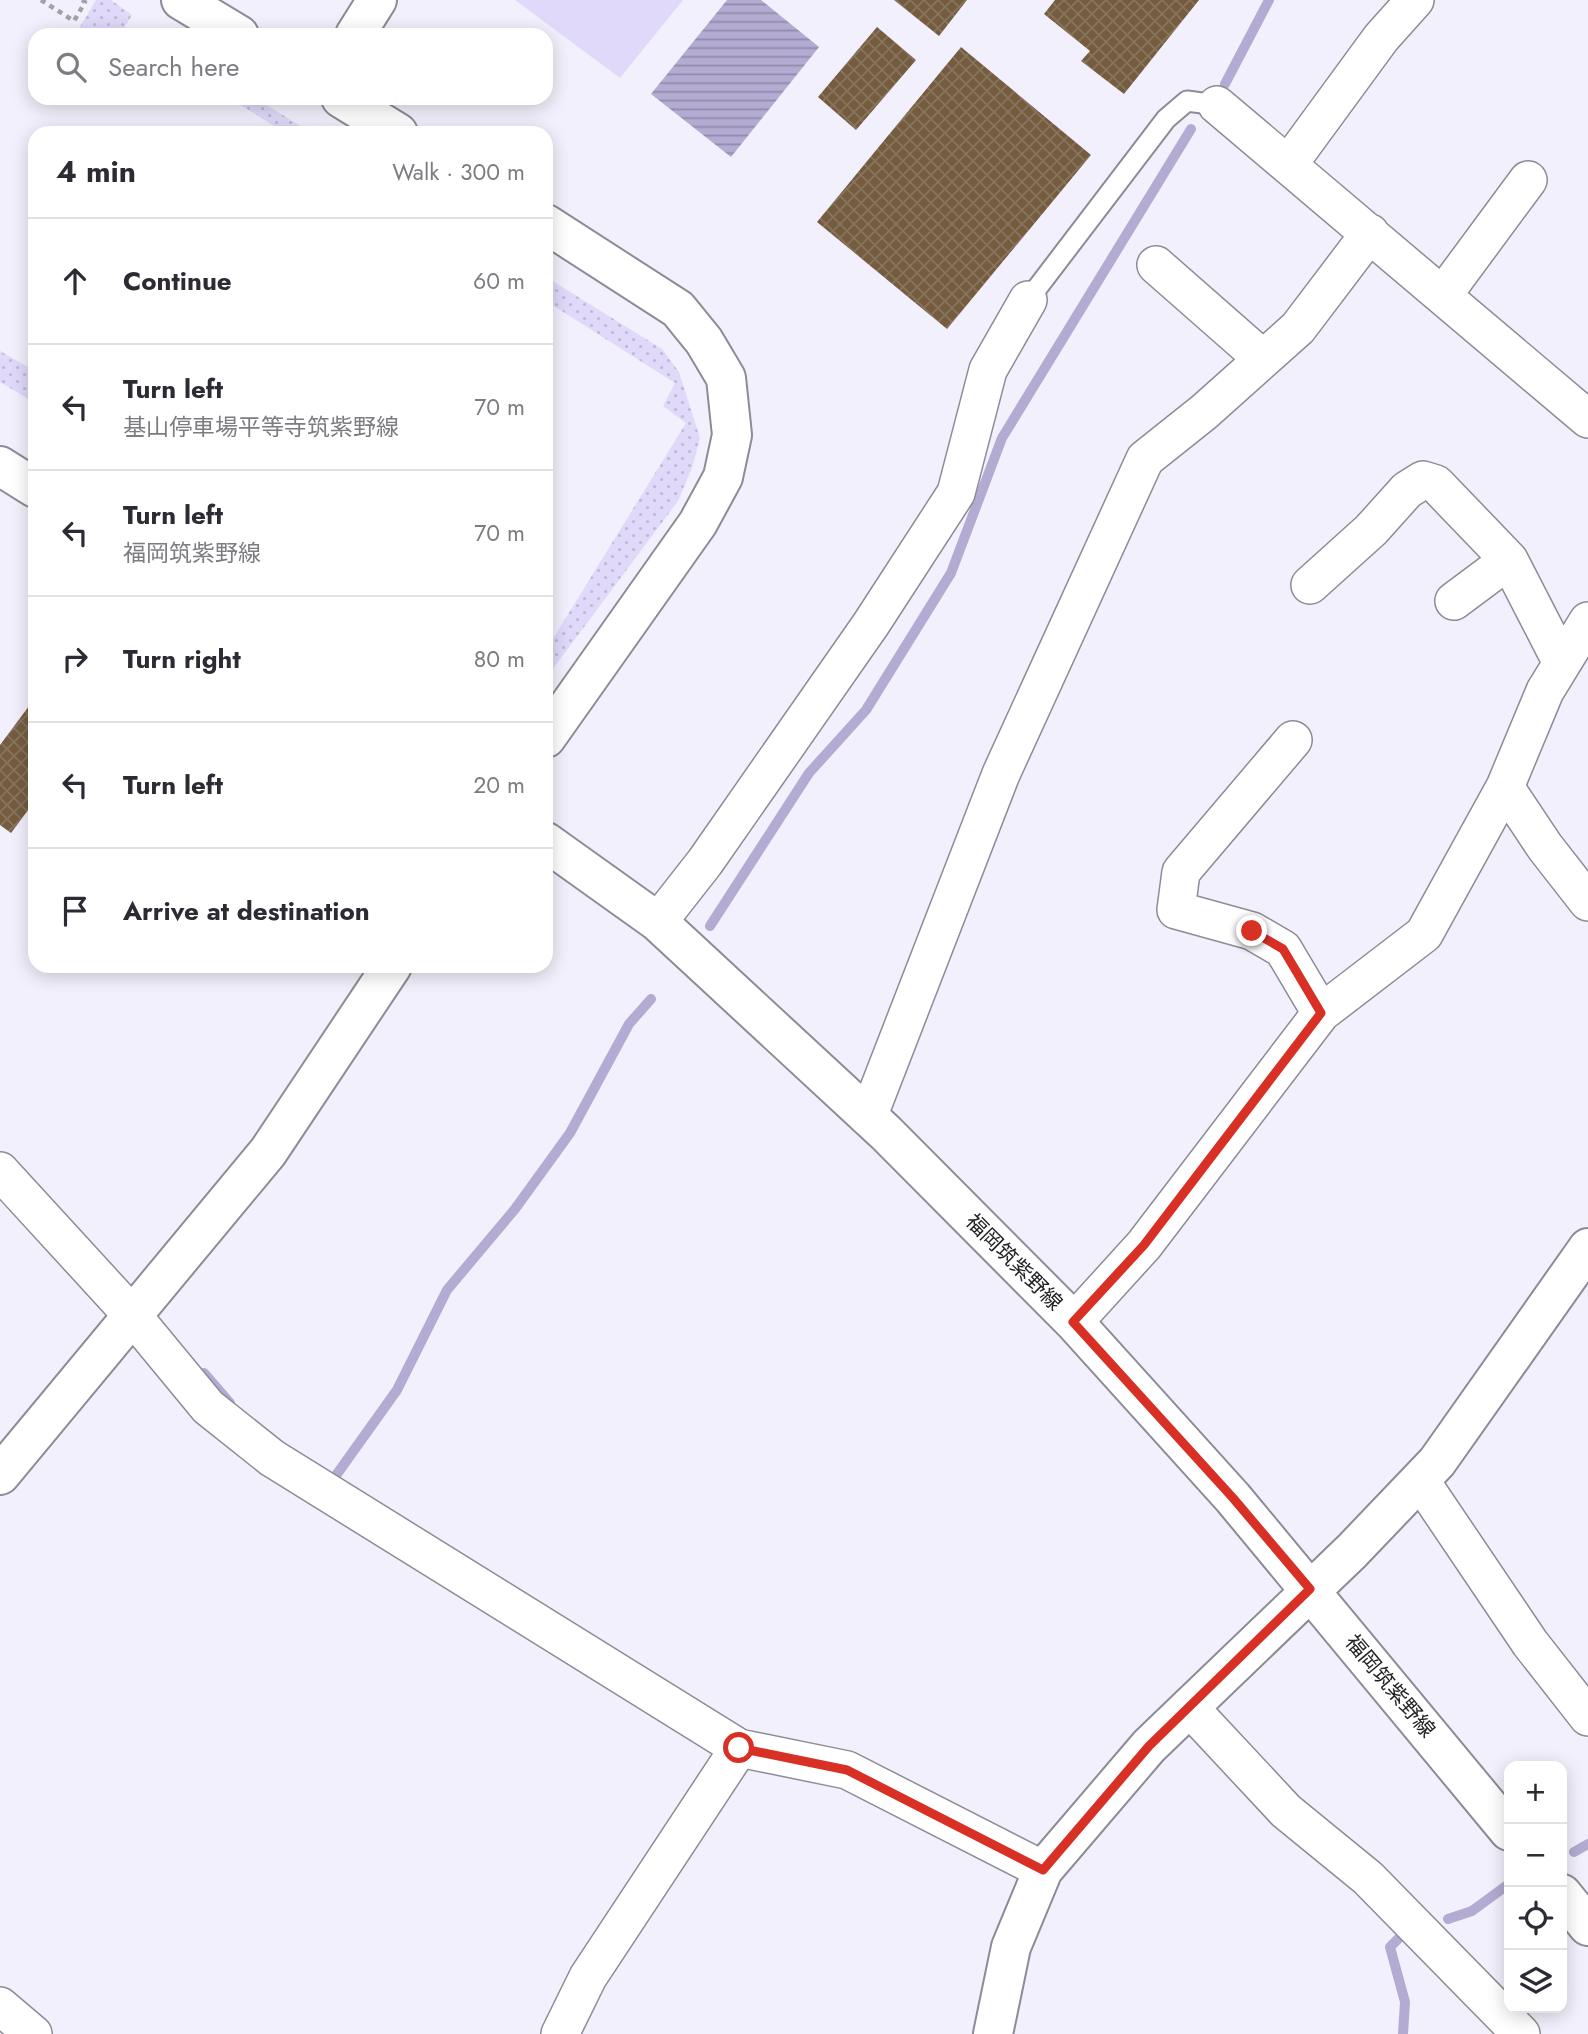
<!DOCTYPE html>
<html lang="en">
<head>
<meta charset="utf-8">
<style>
  body { margin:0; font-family:Jost,"Noto Sans JP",sans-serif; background:#f7f7f7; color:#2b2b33 }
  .controls { position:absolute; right:21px; bottom:21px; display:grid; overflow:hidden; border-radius:14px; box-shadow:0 4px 18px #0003 }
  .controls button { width:63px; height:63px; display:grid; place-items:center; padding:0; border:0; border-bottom:2px solid #e1e1e2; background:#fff; color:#2b2b33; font:35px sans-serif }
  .stop { position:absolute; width:21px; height:21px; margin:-16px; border:5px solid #d93025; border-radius:50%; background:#fff }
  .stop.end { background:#d93025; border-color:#fff; box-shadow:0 2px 7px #0008 }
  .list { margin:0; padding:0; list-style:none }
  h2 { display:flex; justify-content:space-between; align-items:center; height:91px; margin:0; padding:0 28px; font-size:30px }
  h2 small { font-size:23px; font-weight:400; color:#7c7c81 }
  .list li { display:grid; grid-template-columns:46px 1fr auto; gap:21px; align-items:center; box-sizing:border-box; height:126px; padding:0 28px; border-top:2px solid #e1e1e2 }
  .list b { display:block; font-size:26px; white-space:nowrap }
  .list p { margin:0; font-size:23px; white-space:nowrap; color:#7c7c81 }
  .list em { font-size:23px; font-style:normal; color:#7c7c81 }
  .icon { flex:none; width:38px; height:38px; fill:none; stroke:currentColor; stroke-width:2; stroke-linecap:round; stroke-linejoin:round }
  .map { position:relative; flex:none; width:1588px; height:2034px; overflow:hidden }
  .search { position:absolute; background:#fff; box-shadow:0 4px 18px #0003; left:28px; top:28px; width:525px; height:77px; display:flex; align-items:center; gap:18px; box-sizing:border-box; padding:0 24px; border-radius:21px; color:#7c7c81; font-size:26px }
  .panel { position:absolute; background:#fff; box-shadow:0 4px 18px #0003; left:28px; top:126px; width:525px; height:847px; border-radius:21px }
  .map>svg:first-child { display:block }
  .park { fill:url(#park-dots) }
  .pitch { fill:#e0d9fa }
  .water { fill:url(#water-rules) }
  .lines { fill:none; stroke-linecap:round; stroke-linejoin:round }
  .stream { stroke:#b3abd1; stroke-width:10 }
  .building { fill:url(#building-cross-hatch) }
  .service-casing { stroke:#8d8b96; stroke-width:23 }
  .minor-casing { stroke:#8d8b96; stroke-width:40 }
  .tertiary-casing { stroke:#8d8b96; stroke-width:42 }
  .secondary-casing { stroke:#8d8b96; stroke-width:42 }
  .primary-casing { stroke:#8d8b96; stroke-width:42 }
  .path { stroke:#a2a0a9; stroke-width:4.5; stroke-dasharray:5 5; stroke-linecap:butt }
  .service { stroke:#fff; stroke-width:19 }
  .minor { stroke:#fff; stroke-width:37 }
  .tertiary { stroke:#fff; stroke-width:38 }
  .secondary { stroke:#fff; stroke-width:38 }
  .primary { stroke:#fff; stroke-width:38 }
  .route { stroke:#d93025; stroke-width:9 }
  .labels { text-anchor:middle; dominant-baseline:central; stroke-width:7; stroke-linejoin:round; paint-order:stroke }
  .street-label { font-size:21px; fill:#232327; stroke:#fff }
</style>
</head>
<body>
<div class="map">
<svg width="1588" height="2034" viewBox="0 0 1588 2034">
  <defs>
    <pattern id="park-dots" width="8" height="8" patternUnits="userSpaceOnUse" patternTransform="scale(1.75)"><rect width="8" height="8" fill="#e0d9fa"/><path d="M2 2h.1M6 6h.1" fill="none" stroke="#c0bad6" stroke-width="1.8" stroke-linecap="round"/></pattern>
    <pattern id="water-rules" width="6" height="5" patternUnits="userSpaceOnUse" patternTransform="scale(1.75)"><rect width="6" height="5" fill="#b3abd1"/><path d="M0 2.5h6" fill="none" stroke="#918baa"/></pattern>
    <pattern id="building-cross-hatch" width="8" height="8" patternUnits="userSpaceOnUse" patternTransform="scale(1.75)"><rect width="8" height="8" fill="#755c3f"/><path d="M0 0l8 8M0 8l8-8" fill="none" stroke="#87745f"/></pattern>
  </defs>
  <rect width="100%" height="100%" fill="#f2f0fc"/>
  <path class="park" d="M 96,0 L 111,0 L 132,15 L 120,35 L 75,35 Z
    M 230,98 L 255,98 L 312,133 L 285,133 Z
    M 546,277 L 662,349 L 679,372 L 700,438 L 692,468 L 678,501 L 546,678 L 546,650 L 686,423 L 663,406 L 675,383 L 546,301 Z
    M 0,351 L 35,371 L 35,403 L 0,382 Z"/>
  <path class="pitch" d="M 515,0 L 683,0 L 620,78 Z"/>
  <path class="water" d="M 727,0 L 761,0 L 819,47 L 731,157 L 651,94 Z"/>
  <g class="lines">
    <path class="stream" d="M 1225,84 L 1269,0
      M 710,926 L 809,773 L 866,710 L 951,573 L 1002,438 L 1191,129
      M 204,1373 L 230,1403
      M 325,1477 L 332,1481 L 397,1390 L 447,1290 L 515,1209 L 570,1133 L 629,1024 L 651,999
      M 1574,1852 L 1588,1844
      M 1448,1919 L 1472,1911 L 1506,1886
      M 1403,2034 L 1405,2002 L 1390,1947 L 1405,1932"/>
  </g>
  <path class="building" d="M 894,0 L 967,0 L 939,36 Z
    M 1055,0 L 1199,0 L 1124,94 L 1081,61 L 1090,51 L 1044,14 Z
    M 877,27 L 916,60 L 856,130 L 818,97 Z
    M 961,47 L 1091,155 L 947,329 L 817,222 Z
    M 35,698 L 35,801 L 11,833 L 0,825 L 0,745 Z"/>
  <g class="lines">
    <defs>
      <path id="service" d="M 1028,300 L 1166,119 L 1187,101 L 1217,105"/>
      <path id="minor" d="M 1217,105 L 1588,419
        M 1288,165 L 1381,38 L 1415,0
        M 1156,265 L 1263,359
        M 1443,295 L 1528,180
        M 1310,585 L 1371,530 L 1407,490 L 1423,480 L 1436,484 L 1509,560
        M 1454,601 L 1509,560 L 1562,663
        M 1293,740 L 1181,872 L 1176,910 L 1252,931 L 1283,949 L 1321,1013
        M 1505,787 L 1545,847 L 1588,902
        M 658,922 L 705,862 L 871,624 L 956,493 L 988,370 L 1028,300
        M 868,1117 L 1001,774 L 1145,459 L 1204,412 L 1298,328 L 1370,233
        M 0,1171 L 132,1315 L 208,1407 L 272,1458 L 739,1748 L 847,1770 L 1043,1870
        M 1074,1322 L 1144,1245 L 1321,1013 L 1424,934 L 1505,787 L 1545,691 L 1588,621
        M 1420,1480 L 1530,1643 L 1588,1717
        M 1189,1707 L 1286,1811 L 1368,1878 L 1521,2034
        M 0,2006 L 33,2034
        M 560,2034 L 588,1977 L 739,1748"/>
      <path id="tertiary" d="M 181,0 L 239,35
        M 355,35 L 377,0
        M 341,98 L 398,133
        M 546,224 L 678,309 L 704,341 L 726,378 L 732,435 L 723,477 L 698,523 L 546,738
        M 0,1475 L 268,1152 L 392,966"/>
      <path id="secondary" d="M 993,2034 L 1011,1947 L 1043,1870 L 1149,1746 L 1352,1551 L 1437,1462 L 1588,1248"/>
      <path id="primary" d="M 0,466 L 35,488
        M 546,842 L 658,922 L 886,1133 L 1074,1322 L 1233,1498 L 1509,1831
        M 1562,1894 L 1588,1926"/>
    </defs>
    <use href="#service" class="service-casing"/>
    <use href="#minor" class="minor-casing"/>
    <use href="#tertiary" class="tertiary-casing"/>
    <use href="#secondary" class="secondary-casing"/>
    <use href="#primary" class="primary-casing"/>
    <path class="path" d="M 41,0 L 74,21 L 85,2 L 82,0"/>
    <use href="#service" class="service"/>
    <use href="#minor" class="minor"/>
    <use href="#tertiary" class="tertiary"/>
    <use href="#secondary" class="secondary"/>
    <use href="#primary" class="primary"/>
  </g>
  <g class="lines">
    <path class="route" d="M 739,1748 L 847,1770 L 1043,1870 L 1149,1746 L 1310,1589 L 1233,1498 L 1073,1322 L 1144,1245 L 1321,1013 L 1283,949 L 1252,931"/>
  </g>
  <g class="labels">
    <g class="street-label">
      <text transform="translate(1014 1262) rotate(45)">福岡筑紫野線</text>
      <text transform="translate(1390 1686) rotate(50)">福岡筑紫野線</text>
    </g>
  </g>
</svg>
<div class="controls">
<button>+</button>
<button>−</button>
<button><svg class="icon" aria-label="locate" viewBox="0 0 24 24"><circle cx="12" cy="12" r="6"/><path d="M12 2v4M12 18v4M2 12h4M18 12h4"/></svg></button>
<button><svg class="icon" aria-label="layers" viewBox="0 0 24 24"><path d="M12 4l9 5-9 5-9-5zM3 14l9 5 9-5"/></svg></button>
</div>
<div class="stop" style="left:739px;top:1748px"></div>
<div class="stop end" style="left:1252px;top:931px"></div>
<div class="search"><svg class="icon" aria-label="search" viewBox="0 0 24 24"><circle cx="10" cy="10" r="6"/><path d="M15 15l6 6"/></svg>Search here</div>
<section class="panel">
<h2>4 min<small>Walk · 300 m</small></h2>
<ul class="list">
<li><svg class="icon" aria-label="ahead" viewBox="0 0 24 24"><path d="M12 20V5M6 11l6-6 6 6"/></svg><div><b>Continue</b></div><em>60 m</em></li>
<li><svg class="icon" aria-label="left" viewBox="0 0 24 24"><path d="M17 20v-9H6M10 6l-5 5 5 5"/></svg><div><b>Turn left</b><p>基山停車場平等寺筑紫野線</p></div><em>70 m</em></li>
<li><svg class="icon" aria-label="left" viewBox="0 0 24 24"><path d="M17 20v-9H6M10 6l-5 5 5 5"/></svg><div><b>Turn left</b><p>福岡筑紫野線</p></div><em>70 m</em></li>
<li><svg class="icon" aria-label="right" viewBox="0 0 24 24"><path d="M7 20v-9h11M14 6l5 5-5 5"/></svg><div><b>Turn right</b></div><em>80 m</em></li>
<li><svg class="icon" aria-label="left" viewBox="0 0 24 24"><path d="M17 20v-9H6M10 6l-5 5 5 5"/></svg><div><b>Turn left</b></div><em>20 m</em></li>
<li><svg class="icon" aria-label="arrive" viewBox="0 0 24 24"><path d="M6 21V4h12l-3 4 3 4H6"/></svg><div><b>Arrive at destination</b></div></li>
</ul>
</section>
</div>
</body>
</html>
